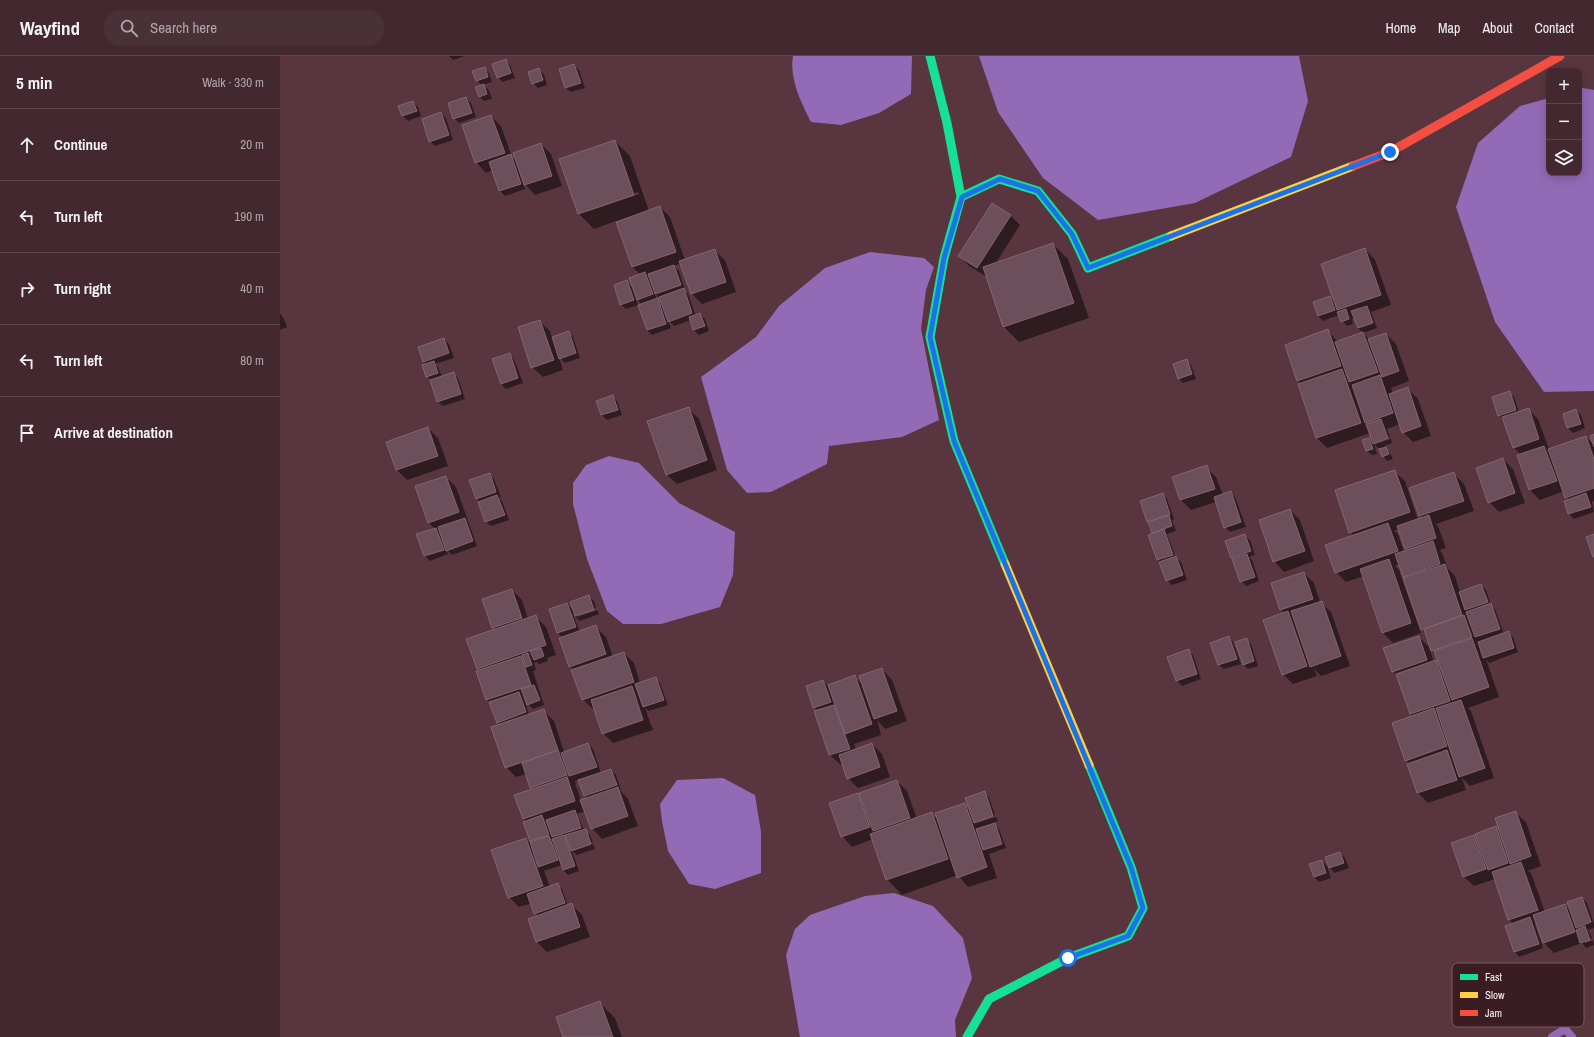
<!DOCTYPE html>
<html lang="en">
<head>
<meta charset="utf-8">
<style>
  body { margin:0; font-family:"Archivo Narrow",sans-serif; background:#4a3037; color:#f1f3f6 }
  .controls { position:absolute; right:12px; top:12px; display:grid; overflow:hidden; border-radius:8px; box-shadow:0 2px 10px #0003 }
  .controls button { width:36px; height:36px; display:grid; place-items:center; padding:0; border:0; border-bottom:1px solid #5b444b; background:#43282f; color:#f1f3f6; font:20px sans-serif }
  .stop { position:absolute; width:12px; height:12px; margin:-9px; border:3px solid #1a73e8; border-radius:50%; background:#fff }
  .stop.end { background:#1a73e8; border-color:#fff; box-shadow:0 1px 4px #0008 }
  .list { margin:0; padding:0; list-style:none }
  h2 { display:flex; justify-content:space-between; align-items:center; height:52px; margin:0; padding:0 16px; font-size:17px }
  h2 small { font-size:13px; font-weight:400; color:#afa6aa }
  .list li { display:grid; grid-template-columns:26px 1fr auto; gap:12px; align-items:center; box-sizing:border-box; height:72px; padding:0 16px; border-top:1px solid #5b444b }
  .list b { display:block; font-size:15px; white-space:nowrap }
  .list em { font-size:13px; font-style:normal; color:#afa6aa }
  .icon { flex:none; width:22px; height:22px; fill:none; stroke:currentColor; stroke-width:2; stroke-linecap:round; stroke-linejoin:round }
  .map { position:relative; flex:none; width:1314px; height:981px; overflow:hidden }
  header { display:flex; align-items:center; gap:24px; box-sizing:border-box; height:56px; padding:0 20px; background:#43282f; border-bottom:1px solid #5b444b }
  header strong { font-size:19px }
  nav { display:flex; gap:22px; margin-inline-start:auto; font-size:14px }
  .search { width:280px; height:36px; background:#4a3037; display:flex; align-items:center; gap:10px; box-sizing:border-box; padding:0 14px; border-radius:16px; color:#afa6aa; font-size:15px }
  main { display:flex }
  aside { flex:1; background:#43282f }
  .map>svg:first-child { display:block }
  .water { fill:#936ab5 }
  .shadow { fill:#0007; fill-rule:evenodd }
  .lines { fill:none; stroke-linecap:round; stroke-linejoin:round }
  .stream { stroke:#936ab5; stroke-width:8 }
  .building { fill:#6d4f5c; stroke:#826570 }
  .fast { stroke:#16e098; stroke-width:9 }
  .slow { stroke:#ffcf43; stroke-width:9 }
  .jam { stroke:#f24e42; stroke-width:9 }
  .route { stroke:#1a73e8; stroke-width:5 }
  .key { fill:#3a1d23; stroke:#735d61; stroke-width:1 }
  .key-label { font-size:11px; fill:#f9f1f2 }
</style>
</head>
<body>
<header>
<strong>Wayfind</strong>
<div class="search"><svg class="icon" aria-label="search" viewBox="0 0 24 24"><circle cx="10" cy="10" r="6"/><path d="M15 15l6 6"/></svg>Search here</div>
<nav><a>Home</a><a>Map</a><a>About</a><a>Contact</a></nav>
</header>
<main>
<aside>
<h2>5 min<small>Walk · 330 m</small></h2>
<ul class="list">
<li><svg class="icon" aria-label="ahead" viewBox="0 0 24 24"><path d="M12 20V5M6 11l6-6 6 6"/></svg><div><b>Continue</b></div><em>20 m</em></li>
<li><svg class="icon" aria-label="left" viewBox="0 0 24 24"><path d="M17 20v-9H6M10 6l-5 5 5 5"/></svg><div><b>Turn left</b></div><em>190 m</em></li>
<li><svg class="icon" aria-label="right" viewBox="0 0 24 24"><path d="M7 20v-9h11M14 6l5 5-5 5"/></svg><div><b>Turn right</b></div><em>40 m</em></li>
<li><svg class="icon" aria-label="left" viewBox="0 0 24 24"><path d="M17 20v-9H6M10 6l-5 5 5 5"/></svg><div><b>Turn left</b></div><em>80 m</em></li>
<li><svg class="icon" aria-label="arrive" viewBox="0 0 24 24"><path d="M6 21V4h12l-3 4 3 4H6"/></svg><div><b>Arrive at destination</b></div></li>
</ul>
</aside>
<div class="map">
<svg width="1314" height="981" viewBox="0 0 1314 981">
  <rect width="100%" height="100%" fill="#59363f"/>
  <path class="water" d="M 513,0 L 632,0 L 631,38 L 599,57 L 561,69 L 531,66 C 521,47 509,22 513,0 Z
    M 699,0 L 1019,0 L 1028,45 L 1011,101 L 915,147 L 818,164 L 763,122 L 718,56 Z
    M 1303,32 L 1314,34 L 1314,335 L 1264,336 L 1215,266 L 1176,151 L 1198,87 L 1240,50 L 1269,42 L 1269,117 L 1299,117 L 1299,33 Z
    M 590,196 L 644,202 L 654,211 L 646,234 L 641,273 L 659,364 L 622,381 L 549,390 L 547,408 L 491,436 L 467,437 L 447,414 L 421,321 L 476,281 L 499,250 L 545,212 Z
    M 329,400 L 359,407 L 399,447 L 455,476 L 453,519 L 440,551 L 381,568 L 343,568 L 327,555 L 307,503 L 293,448 L 293,427 L 306,409 Z
    M 443,722 L 475,739 L 481,776 L 481,817 L 435,833 L 409,828 L 388,795 L 382,765 L 380,748 L 397,724 Z
    M 614,837 L 653,850 L 683,882 L 692,922 L 675,964 L 676,981 L 520,981 L 506,899 L 515,873 L 530,859 L 585,840 Z"/>
  <path class="shadow" d="M 169,0 L 185,0 L 173,4 Z
    M 226,4 L 230,9 L 235,22 L 222,26 L 218,21 Z
    M 294,9 L 299,14 L 305,32 L 291,36 L 286,32 Z
    M 204,12 L 209,17 L 212,26 L 203,29 L 209,34 L 212,43 L 204,45 L 199,40 L 202,30 L 197,24 Z
    M 259,14 L 264,18 L 267,29 L 258,32 L 253,27 Z
    M 186,42 L 191,47 L 196,61 L 179,67 L 174,62 Z
    M 133,46 L 138,51 L 141,60 L 128,65 L 123,60 L 120,50 Z
    M 161,58 L 166,62 L 173,84 L 155,90 L 150,85 Z
    M 211,60 L 221,70 L 232,101 L 237,106 L 261,88 L 271,98 L 282,130 L 255,139 L 243,126 L 245,133 L 225,140 L 220,135 L 213,114 L 206,117 L 196,106 Z
    M 335,85 L 350,100 L 369,155 L 380,151 L 390,161 L 405,204 L 434,194 L 445,204 L 456,236 L 422,248 L 412,238 L 401,207 L 394,210 L 399,215 L 405,234 L 404,234 L 408,238 L 416,260 L 420,258 L 425,263 L 429,275 L 419,279 L 414,274 L 411,264 L 394,270 L 388,264 L 391,272 L 372,279 L 367,274 L 362,249 L 356,242 L 358,249 L 346,253 L 341,249 L 335,230 L 347,226 L 353,232 L 361,219 L 352,211 L 336,165 L 314,173 L 298,157 ZM 358,136 L 359,138 L 306,156 L 306,154 ZM 375,237 L 380,243 L 383,249 L 377,243 Z
    M 730,159 L 740,169 L 716,207 L 773,188 L 788,203 L 809,262 L 739,286 L 724,271 L 707,221 L 689,210 L 679,200 Z
    M 1085,193 L 1095,204 L 1111,249 L 1091,256 L 1097,272 L 1083,277 L 1078,272 L 1075,262 L 1072,263 L 1073,268 L 1067,270 L 1062,265 L 1059,259 L 1043,265 L 1038,260 L 1050,241 L 1055,246 Z
    M 0,257 L 4,263 L 7,271 L 0,274 Z
    M 259,265 L 270,275 L 272,282 L 288,276 L 293,281 L 300,302 L 285,307 L 279,301 L 283,314 L 263,321 L 252,311 Z
    M 1048,275 L 1058,286 L 1083,277 L 1090,284 L 1106,278 L 1116,288 L 1129,325 L 1111,332 L 1113,338 L 1128,333 L 1138,343 L 1151,380 L 1133,386 L 1123,376 L 1120,368 L 1107,373 L 1110,381 L 1095,386 L 1095,388 L 1111,383 L 1112,387 L 1104,390 L 1110,397 L 1113,403 L 1107,405 L 1103,400 L 1100,392 L 1098,392 L 1094,388 L 1097,398 L 1092,399 L 1087,395 L 1089,383 L 1094,388 L 1090,377 L 1047,392 L 1037,382 L 1021,328 L 1018,325 L 1006,290 Z
    M 164,283 L 169,288 L 174,302 L 155,308 L 158,311 L 162,321 L 173,317 L 178,322 L 185,343 L 163,350 L 158,346 L 152,325 L 147,320 L 147,309 L 144,306 Z
    M 229,298 L 234,303 L 243,327 L 226,333 L 221,328 Z
    M 906,305 L 911,309 L 916,323 L 903,327 L 898,322 Z
    M 1229,336 L 1234,341 L 1239,356 L 1248,353 L 1258,363 L 1269,393 L 1306,381 L 1314,389 L 1314,445 L 1312,446 L 1314,456 L 1294,463 L 1289,458 L 1285,446 L 1289,444 L 1286,441 L 1284,435 L 1260,444 L 1250,434 L 1241,399 L 1234,392 L 1224,364 L 1219,359 Z
    M 332,340 L 337,345 L 342,359 L 327,364 L 322,359 L 317,345 Z
    M 408,352 L 419,363 L 437,414 L 397,428 L 386,418 Z
    M 1296,354 L 1301,359 L 1305,372 L 1293,377 L 1288,372 L 1284,359 Z
    M 148,372 L 158,382 L 168,410 L 127,424 L 117,414 Z
    M 1223,403 L 1233,413 L 1245,447 L 1219,456 L 1209,446 Z
    M 926,411 L 936,421 L 943,439 L 951,436 L 955,441 L 966,471 L 950,476 L 945,471 L 936,446 L 911,454 L 901,444 L 894,422 Z
    M 1114,415 L 1125,425 L 1138,464 L 1142,462 L 1140,460 L 1131,432 L 1174,418 L 1184,428 L 1194,455 L 1156,468 L 1158,470 L 1166,492 L 1160,494 L 1162,497 L 1168,513 L 1175,520 L 1180,536 L 1201,529 L 1206,534 L 1211,549 L 1215,553 L 1224,578 L 1228,576 L 1233,581 L 1238,596 L 1209,607 L 1206,603 L 1219,641 L 1188,652 L 1191,655 L 1214,722 L 1190,730 L 1182,722 L 1186,734 L 1148,747 L 1138,737 L 1129,708 L 1126,704 L 1133,660 L 1131,658 L 1118,621 L 1113,615 L 1139,581 L 1149,591 L 1154,606 L 1156,605 L 1161,610 L 1157,599 L 1152,594 L 1147,578 L 1142,573 L 1126,523 L 1119,508 L 1115,510 L 1119,514 L 1141,577 L 1113,587 L 1103,577 L 1084,520 L 1066,526 L 1056,516 L 1074,480 L 1070,476 ZM 1119,473 L 1125,493 L 1128,495 L 1124,496 L 1118,478 L 1114,475 Z
    M 210,418 L 214,423 L 221,441 L 219,442 L 222,445 L 229,464 L 211,470 L 206,466 L 200,446 L 197,443 Z
    M 166,421 L 176,431 L 197,490 L 172,499 L 166,493 L 168,498 L 150,505 L 145,500 L 138,479 L 155,473 L 148,466 Z
    M 882,438 L 887,443 L 894,463 L 892,464 L 896,475 L 887,478 L 896,502 L 901,506 L 907,524 L 892,529 L 887,524 L 881,507 L 878,504 L 874,478 L 868,465 Z
    M 1010,454 L 1020,464 L 1034,505 L 1004,516 L 994,505 Z
    M 965,479 L 970,484 L 975,499 L 969,501 L 972,504 L 979,525 L 966,530 L 961,525 L 954,503 L 952,501 Z
    M 1024,517 L 1034,527 L 1040,546 L 1051,556 L 1070,610 L 1041,620 L 1034,613 L 1037,620 L 1013,628 L 1003,618 L 1005,557 L 1001,554 L 992,528 Z
    M 232,534 L 242,544 L 248,563 L 256,561 L 266,571 L 276,599 L 267,602 L 268,605 L 259,608 L 257,606 L 254,607 L 256,614 L 253,615 L 264,649 L 253,653 L 245,645 L 249,659 L 263,654 L 274,665 L 284,696 L 308,688 L 313,693 L 321,717 L 331,714 L 336,719 L 341,734 L 340,734 L 348,743 L 358,770 L 322,783 L 312,772 L 306,755 L 297,758 L 304,774 L 305,774 L 310,779 L 313,786 L 293,793 L 293,795 L 313,788 L 315,793 L 297,799 L 292,795 L 299,815 L 288,819 L 283,814 L 282,809 L 264,815 L 270,831 L 277,828 L 282,833 L 288,850 L 292,849 L 302,859 L 310,881 L 267,896 L 257,886 L 249,863 L 258,860 L 255,857 L 252,847 L 239,851 L 229,841 L 246,783 L 250,787 L 253,786 L 251,785 L 246,766 L 244,763 L 236,740 L 253,734 L 251,731 L 247,718 L 236,721 L 226,711 L 220,669 L 217,667 L 211,647 L 207,644 L 200,615 L 198,613 L 216,574 L 213,571 ZM 281,706 L 283,706 L 289,724 L 287,724 ZM 299,723 L 305,740 L 308,743 L 301,745 L 297,732 L 295,730 L 296,729 L 295,725 Z
    M 309,540 L 314,545 L 316,552 L 297,559 L 297,561 L 317,554 L 319,558 L 300,565 L 293,558 L 300,576 L 316,571 L 326,581 L 333,601 L 344,597 L 354,607 L 360,627 L 375,622 L 380,627 L 388,649 L 369,655 L 365,652 L 373,674 L 333,687 L 323,677 L 315,653 L 313,653 L 302,643 L 294,614 L 290,611 L 283,582 L 278,577 L 270,553 L 287,548 L 294,555 Z
    M 949,581 L 953,586 L 961,608 L 944,613 L 939,609 Z
    M 966,584 L 971,588 L 978,610 L 968,613 L 963,608 Z
    M 908,594 L 913,599 L 921,623 L 902,630 L 897,625 L 889,601 Z
    M 602,613 L 612,624 L 627,665 L 605,673 L 597,664 L 601,679 L 574,688 L 576,694 L 592,688 L 602,698 L 610,721 L 578,732 L 568,722 L 563,708 L 561,709 L 550,699 L 536,656 L 538,655 L 534,651 L 543,625 L 548,630 L 575,621 L 583,629 Z
    M 617,725 L 627,735 L 637,763 L 652,758 L 659,765 L 684,748 L 690,754 L 704,736 L 709,741 L 715,759 L 697,765 L 697,767 L 716,761 L 718,765 L 713,767 L 719,773 L 726,792 L 709,798 L 717,822 L 688,831 L 678,819 L 622,839 L 607,823 L 593,783 L 572,791 L 562,780 L 578,738 L 582,742 Z
    M 1235,756 L 1246,766 L 1261,810 L 1248,815 L 1251,817 L 1265,856 L 1285,849 L 1291,855 L 1302,842 L 1307,847 L 1314,868 L 1314,872 L 1308,874 L 1312,882 L 1305,885 L 1305,887 L 1313,884 L 1314,889 L 1306,892 L 1302,887 L 1274,897 L 1264,887 L 1257,867 L 1255,868 L 1263,892 L 1239,901 L 1235,896 L 1233,868 L 1229,863 L 1215,823 L 1194,830 L 1183,820 L 1194,780 L 1199,784 L 1216,772 L 1221,777 Z
    M 1060,797 L 1065,802 L 1069,812 L 1055,817 L 1050,812 L 1046,802 Z
    M 1042,805 L 1047,810 L 1051,822 L 1039,826 L 1034,821 Z
    M 320,947 L 335,962 L 342,981 L 284,981 Z"/>
  <g class="lines">
    <path class="stream" d="M 1272,981 L 1285,973 L 1292,981"/>
  </g>
  <path class="building" d="M 226,3 L 231,17 L 217,22 L 212,8 Z
    M 294,8 L 301,27 L 285,32 L 279,13 Z
    M 205,11 L 208,21 L 196,25 L 192,15 Z
    M 259,12 L 263,24 L 252,28 L 248,16 Z
    M 204,28 L 207,38 L 199,41 L 195,31 Z
    M 186,41 L 192,57 L 173,63 L 168,47 Z
    M 133,45 L 137,55 L 122,60 L 118,50 Z
    M 161,56 L 169,79 L 149,86 L 142,63 Z
    M 211,59 L 225,97 L 195,107 L 182,69 Z
    M 335,84 L 354,139 L 298,158 L 279,103 Z
    M 261,87 L 272,120 L 244,129 L 233,97 Z
    M 231,98 L 241,128 L 219,135 L 209,106 Z
    M 712,147 L 731,159 L 697,212 L 678,200 Z
    M 380,150 L 396,196 L 352,211 L 336,166 Z
    M 773,187 L 794,247 L 723,271 L 703,211 Z
    M 1085,192 L 1101,239 L 1057,254 L 1041,208 Z
    M 435,193 L 446,226 L 411,238 L 399,205 Z
    M 394,209 L 401,229 L 375,238 L 368,218 Z
    M 365,216 L 373,238 L 357,244 L 349,222 Z
    M 347,224 L 354,244 L 340,249 L 334,229 Z
    M 404,232 L 412,257 L 388,266 L 379,241 Z
    M 1050,240 L 1055,254 L 1038,260 L 1033,246 Z
    M 378,242 L 386,268 L 367,274 L 358,249 Z
    M 1087,250 L 1093,267 L 1078,272 L 1071,255 Z
    M 1066,253 L 1069,263 L 1061,266 L 1057,256 Z
    M 420,257 L 425,270 L 413,274 L 409,261 Z
    M 260,264 L 274,304 L 251,312 L 238,271 Z
    M 1048,273 L 1061,310 L 1017,325 L 1005,289 Z
    M 289,275 L 296,297 L 279,303 L 272,281 Z
    M 1083,276 L 1098,316 L 1069,326 L 1055,286 Z
    M 1106,277 L 1119,315 L 1102,321 L 1088,283 Z
    M 164,282 L 169,297 L 143,306 L 138,291 Z
    M 230,297 L 238,322 L 221,328 L 212,303 Z
    M 907,303 L 912,318 L 898,323 L 893,308 Z
    M 154,305 L 158,317 L 146,321 L 142,309 Z
    M 1062,313 L 1081,367 L 1036,382 L 1018,328 Z
    M 174,316 L 181,338 L 157,346 L 150,324 Z
    M 1100,319 L 1113,357 L 1085,367 L 1072,329 Z
    M 1128,331 L 1141,370 L 1122,377 L 1109,338 Z
    M 1230,335 L 1236,354 L 1218,360 L 1212,341 Z
    M 333,339 L 338,354 L 321,359 L 316,345 Z
    M 409,351 L 427,404 L 386,419 L 367,365 Z
    M 1249,352 L 1259,383 L 1233,392 L 1222,361 Z
    M 1296,353 L 1301,368 L 1287,372 L 1283,358 Z
    M 1101,363 L 1108,382 L 1093,388 L 1086,368 Z
    M 148,371 L 158,400 L 116,414 L 106,386 Z
    M 1314,378 L 1314,391 L 1310,380 Z
    M 1306,380 L 1314,403 L 1314,432 L 1285,442 L 1268,393 Z
    M 1089,382 L 1093,393 L 1086,395 L 1082,384 Z
    M 1264,390 L 1277,425 L 1249,434 L 1237,399 Z
    M 1106,391 L 1109,398 L 1102,401 L 1099,393 Z
    M 1223,402 L 1235,437 L 1208,447 L 1196,412 Z
    M 927,409 L 935,433 L 900,444 L 892,421 Z
    M 1115,414 L 1130,456 L 1069,477 L 1055,434 Z
    M 1174,416 L 1184,445 L 1139,460 L 1129,432 Z
    M 210,417 L 216,436 L 196,443 L 189,424 Z
    M 166,420 L 179,456 L 148,467 L 135,430 Z
    M 951,435 L 961,466 L 944,472 L 934,441 Z
    M 883,437 L 890,458 L 867,466 L 860,445 Z
    M 1306,437 L 1311,451 L 1288,458 L 1284,445 Z
    M 217,439 L 225,459 L 205,466 L 198,446 Z
    M 1010,453 L 1025,495 L 993,506 L 979,464 Z
    M 889,459 L 892,470 L 872,477 L 868,466 Z
    M 1149,459 L 1156,482 L 1125,493 L 1117,470 Z
    M 185,462 L 193,485 L 166,495 L 158,471 Z
    M 1108,467 L 1118,495 L 1055,517 L 1045,489 Z
    M 156,472 L 164,494 L 144,500 L 136,478 Z
    M 884,473 L 893,499 L 877,504 L 868,479 Z
    M 965,478 L 971,495 L 951,502 L 945,485 Z
    M 1314,478 L 1314,501 L 1313,501 L 1306,481 Z
    M 1153,485 L 1160,508 L 1123,521 L 1115,498 Z
    M 967,498 L 975,521 L 960,526 L 952,503 Z
    M 896,500 L 903,519 L 886,525 L 879,506 Z
    M 1109,503 L 1131,567 L 1102,577 L 1080,513 Z
    M 1165,508 L 1182,559 L 1141,574 L 1123,522 Z
    M 1024,516 L 1033,543 L 1000,554 L 991,527 Z
    M 1201,528 L 1208,546 L 1185,554 L 1179,536 Z
    M 232,533 L 242,562 L 212,572 L 202,543 Z
    M 309,539 L 314,554 L 295,560 L 290,546 Z
    M 1042,545 L 1061,600 L 1030,611 L 1011,555 Z
    M 287,547 L 296,571 L 277,577 L 269,553 Z
    M 1211,547 L 1220,573 L 1195,581 L 1186,556 Z
    M 1008,555 L 1027,610 L 1002,619 L 983,564 Z
    M 256,559 L 266,589 L 197,613 L 186,583 Z
    M 1184,559 L 1192,581 L 1151,595 L 1144,573 Z
    M 316,569 L 326,598 L 289,611 L 279,582 Z
    M 1229,575 L 1234,592 L 1203,602 L 1198,586 Z
    M 949,580 L 957,603 L 938,609 L 930,587 Z
    M 1139,580 L 1147,604 L 1112,616 L 1103,592 Z
    M 967,582 L 974,605 L 963,609 L 955,586 Z
    M 1192,582 L 1209,631 L 1172,644 L 1154,595 Z
    M 261,592 L 264,600 L 254,604 L 250,595 Z
    M 909,593 L 917,618 L 896,625 L 887,601 Z
    M 344,596 L 354,626 L 302,644 L 291,614 Z
    M 248,597 L 252,609 L 246,611 L 242,599 Z
    M 241,600 L 251,629 L 206,644 L 196,615 Z
    M 1156,604 L 1170,645 L 1130,658 L 1116,618 Z
    M 602,612 L 617,655 L 594,663 L 579,620 Z
    M 575,619 L 592,668 L 565,678 L 548,629 Z
    M 376,621 L 384,644 L 363,651 L 355,628 Z
    M 543,624 L 551,646 L 533,652 L 526,630 Z
    M 254,629 L 260,644 L 247,649 L 241,633 Z
    M 352,630 L 363,664 L 322,678 L 311,644 Z
    M 239,636 L 246,656 L 217,667 L 209,646 Z
    M 1181,644 L 1205,712 L 1179,721 L 1156,652 Z
    M 554,649 L 570,693 L 549,699 L 534,655 Z
    M 1154,652 L 1167,690 L 1125,705 L 1112,667 Z
    M 264,653 L 278,694 L 225,712 L 211,671 Z
    M 308,687 L 317,711 L 289,720 L 281,697 Z
    M 592,687 L 600,711 L 567,723 L 559,699 Z
    M 278,694 L 287,719 L 250,732 L 242,707 Z
    M 1167,694 L 1177,724 L 1137,737 L 1127,708 Z
    M 331,713 L 337,729 L 304,740 L 298,724 Z
    M 287,721 L 295,745 L 243,763 L 234,739 Z
    M 617,724 L 630,762 L 593,775 L 579,737 Z
    M 338,731 L 348,760 L 311,773 L 300,744 Z
    M 705,735 L 713,760 L 694,767 L 685,742 Z
    M 578,737 L 590,771 L 561,781 L 549,747 Z
    M 685,747 L 707,811 L 677,822 L 655,757 Z
    M 295,754 L 301,772 L 272,781 L 266,764 Z
    M 1236,755 L 1251,800 L 1230,808 L 1215,762 Z
    M 652,756 L 668,803 L 606,824 L 590,778 Z
    M 262,759 L 269,779 L 250,785 L 243,766 Z
    M 715,767 L 722,788 L 703,794 L 696,773 Z
    M 1216,770 L 1228,807 L 1208,814 L 1195,778 Z
    M 306,773 L 311,788 L 291,795 L 285,779 Z
    M 284,779 L 295,810 L 283,814 L 272,783 Z
    M 1194,779 L 1206,813 L 1183,821 L 1171,787 Z
    M 269,780 L 278,804 L 258,811 L 250,786 Z
    M 246,782 L 263,830 L 228,842 L 211,794 Z
    M 1060,796 L 1064,807 L 1049,812 L 1045,801 Z
    M 1042,804 L 1046,817 L 1034,821 L 1029,808 Z
    M 1241,806 L 1258,854 L 1228,864 L 1212,816 Z
    M 278,827 L 285,847 L 254,858 L 247,838 Z
    M 1302,841 L 1311,866 L 1296,872 L 1287,846 Z
    M 292,847 L 300,871 L 256,886 L 248,863 Z
    M 1285,848 L 1295,876 L 1263,887 L 1253,859 Z
    M 1250,861 L 1259,888 L 1234,896 L 1225,870 Z
    M 1305,870 L 1310,884 L 1300,887 L 1296,874 Z
    M 320,945 L 333,981 L 283,981 L 276,961 Z"/>
  <g class="lines">
    <path class="fast" d="M 650,0 L 667,67 L 681,141 L 664,202 L 650,281 L 674,385 L 725,508
      M 681,141 L 719,123 L 758,135 L 792,178 L 808,212 L 891,180
      M 687,981 L 709,943 L 788,902 L 848,880 L 863,852 L 851,811 L 809,709"/>
    <path class="slow" d="M 891,180 L 1073,110
      M 725,508 L 809,709"/>
    <path class="jam" d="M 1073,110 L 1110,96 L 1280,0"/>
  </g>
  <g class="lines">
    <path class="route" d="M 788,902 L 848,880 L 863,852 L 851,811 L 674,385 L 650,281 L 664,202 L 682,141 L 720,123 L 758,135 L 792,178 L 808,212 L 1110,96"/>
  </g>
  <rect x="1172" y="907" width="132" height="64" rx="6" class="key"/>
  <rect x="1180" y="918" width="18" height="6" fill="#16e098"/>
  <rect x="1180" y="936" width="18" height="6" fill="#ffcf43"/>
  <rect x="1180" y="954" width="18" height="6" fill="#f24e42"/>
  <g class="key-label">
    <text x="1205" y="925">Fast</text>
    <text x="1205" y="943">Slow</text>
    <text x="1205" y="961">Jam</text>
  </g>
</svg>
<div class="controls">
<button>+</button>
<button>−</button>
<button><svg class="icon" aria-label="layers" viewBox="0 0 24 24"><path d="M12 4l9 5-9 5-9-5zM3 14l9 5 9-5"/></svg></button>
</div>
<div class="stop" style="left:788px;top:902px"></div>
<div class="stop end" style="left:1110px;top:96px"></div>
</div>
</main>
</body>
</html>
